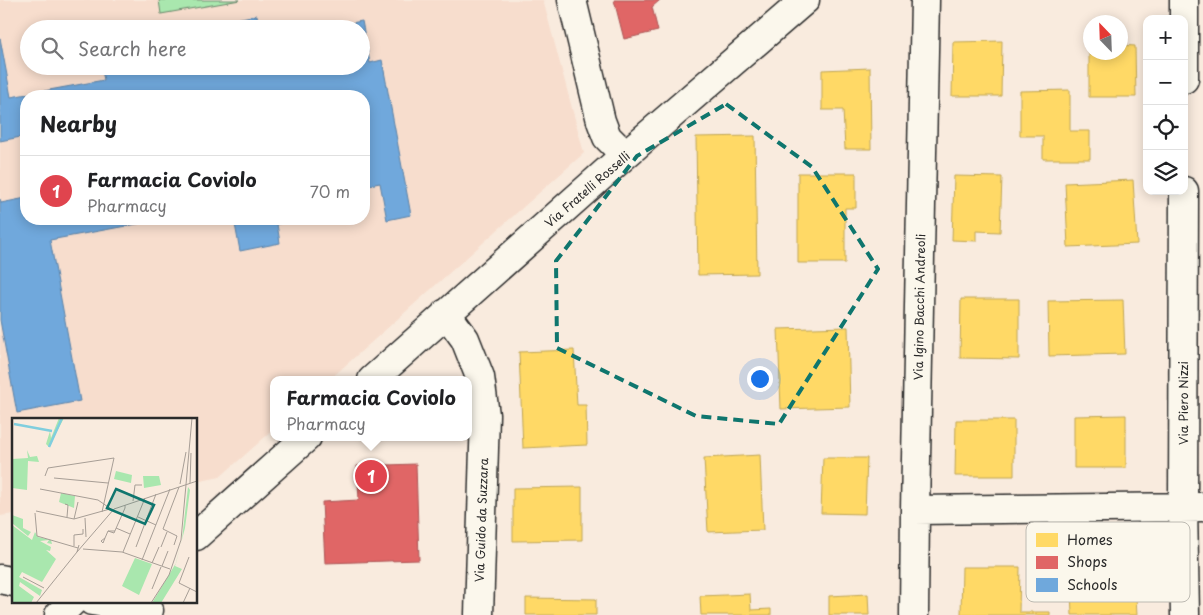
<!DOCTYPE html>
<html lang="en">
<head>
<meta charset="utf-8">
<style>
  body { margin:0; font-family:"Playpen Sans",sans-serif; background:#f6f6f6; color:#202124 }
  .controls { position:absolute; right:15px; top:15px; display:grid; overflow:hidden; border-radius:10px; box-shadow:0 2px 12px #0003 }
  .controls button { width:45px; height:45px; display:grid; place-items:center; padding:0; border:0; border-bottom:1px solid #e0e0e0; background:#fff; color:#202124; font:25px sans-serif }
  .compass { position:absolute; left:1083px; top:15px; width:45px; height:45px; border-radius:50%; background:#fff; box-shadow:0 2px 12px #0003; rotate:337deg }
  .you { position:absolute; left:759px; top:378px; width:18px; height:18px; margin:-12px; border:4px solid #fff; border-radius:50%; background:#1a73e8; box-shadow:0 0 0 8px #1a73e833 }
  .badge { display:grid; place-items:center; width:32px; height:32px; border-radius:50%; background:#0f766e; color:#fff; font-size:16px; font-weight:700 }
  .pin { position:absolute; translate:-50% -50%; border:2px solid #fff; box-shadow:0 1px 5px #0006 }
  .popup { position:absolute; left:270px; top:376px; width:202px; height:65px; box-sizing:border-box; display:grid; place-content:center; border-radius:10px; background:#fff; filter:drop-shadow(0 1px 4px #0005); font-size:16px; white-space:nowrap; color:#757577 }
  .popup b { font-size:19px; color:#202124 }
  .popup::after { content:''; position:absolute; left:50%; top:100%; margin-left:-10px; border:10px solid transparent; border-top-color:#fff }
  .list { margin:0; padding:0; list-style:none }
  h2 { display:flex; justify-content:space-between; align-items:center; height:65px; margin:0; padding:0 20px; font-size:21px }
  h2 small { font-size:16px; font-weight:400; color:#757577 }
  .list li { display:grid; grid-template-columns:32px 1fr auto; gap:15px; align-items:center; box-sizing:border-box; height:70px; padding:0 20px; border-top:1px solid #e0e0e0 }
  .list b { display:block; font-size:19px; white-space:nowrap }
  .list p { margin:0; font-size:16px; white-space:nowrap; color:#757577 }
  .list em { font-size:16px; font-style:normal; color:#757577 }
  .icon { flex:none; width:28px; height:28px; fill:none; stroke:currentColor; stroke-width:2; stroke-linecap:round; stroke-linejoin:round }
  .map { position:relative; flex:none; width:1203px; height:615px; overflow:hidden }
  .search { position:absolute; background:#fff; box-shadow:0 2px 12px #0003; left:20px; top:20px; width:350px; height:55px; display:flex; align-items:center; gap:12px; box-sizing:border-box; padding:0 18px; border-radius:28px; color:#757577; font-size:19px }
  .panel { position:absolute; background:#fff; box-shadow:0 2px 12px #0003; left:20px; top:90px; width:350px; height:135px; border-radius:20px }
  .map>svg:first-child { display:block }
  .built { fill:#f7ddcd; fill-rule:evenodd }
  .green { fill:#a9e7ae; stroke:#6a896c }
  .homes { fill:#ffd966; stroke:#bfa554 }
  .shops { fill:#e06666; stroke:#aa5454 }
  .schools { fill:#6fa8dc; stroke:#5b82a7 }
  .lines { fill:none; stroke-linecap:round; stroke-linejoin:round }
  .minor-casing { stroke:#2b2b2b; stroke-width:31 }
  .minor { stroke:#fbf7ec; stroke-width:28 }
  .marked { fill:none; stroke:#0f766e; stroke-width:4; stroke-dasharray:10 6; stroke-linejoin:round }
  .labels { text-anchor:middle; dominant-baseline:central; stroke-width:5; stroke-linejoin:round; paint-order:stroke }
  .street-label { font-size:12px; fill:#2b2b2b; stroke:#fbf7ec }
  .inset-river { fill:none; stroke:#80cede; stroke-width:2.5 }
  .inset-road { fill:none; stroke:#a79e96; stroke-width:1 }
  .view { fill:#0f766e; fill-opacity:0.15; stroke:#0f766e; stroke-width:2.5 }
  .inset-edge { fill:none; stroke:#2b2b2b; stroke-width:2.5 }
  .key { fill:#fbf7ec; stroke:#bdbab2; stroke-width:1 }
  .key-label { font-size:14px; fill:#2b2b2b }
</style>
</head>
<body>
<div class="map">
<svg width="1203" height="615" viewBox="0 0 1203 615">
  <rect width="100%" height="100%" fill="#f9ebde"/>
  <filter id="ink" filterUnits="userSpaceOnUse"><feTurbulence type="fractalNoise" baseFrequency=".02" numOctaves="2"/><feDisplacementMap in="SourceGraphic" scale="10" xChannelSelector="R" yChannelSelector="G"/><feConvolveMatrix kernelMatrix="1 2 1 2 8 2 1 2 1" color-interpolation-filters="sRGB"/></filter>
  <g filter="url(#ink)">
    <path class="built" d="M 0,0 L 543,0 L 584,153 L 329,380 L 274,380 L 273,430 L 220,477 L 196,482 L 196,419 L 14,419 L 14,514 L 0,516 ZM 29,29 L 361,29 L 361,66 L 29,66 ZM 26,96 L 364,96 L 364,219 L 26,219 Z"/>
    <path class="green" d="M 159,0 L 240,0 L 161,14 Z"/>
    <path class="homes" d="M 1002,41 L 1001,96 L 952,96 L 953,42 Z
      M 1089,45 L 1090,45 L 1090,52 L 1120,52 L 1120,45 L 1135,46 L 1136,97 L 1089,97 Z
      M 870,68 L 871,149 L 845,149 L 843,110 L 822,110 L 822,70 Z
      M 1070,90 L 1070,131 L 1090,131 L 1090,159 L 1043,159 L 1043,136 L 1020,136 L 1020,91 Z
      M 755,136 L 757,274 L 698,275 L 696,137 Z
      M 798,173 L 856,173 L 856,208 L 845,208 L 845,263 L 798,263 Z
      M 954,176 L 1002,177 L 1000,232 L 976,231 L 976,241 L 952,240 Z
      M 1133,180 L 1137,244 L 1068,247 L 1065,183 Z
      M 961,299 L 1019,299 L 1019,359 L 960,358 Z
      M 1123,300 L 1125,354 L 1049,356 L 1048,301 Z
      M 848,327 L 850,407 L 781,409 L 778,329 Z
      M 574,350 L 577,405 L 586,405 L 587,445 L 523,448 L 519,352 Z
      M 1126,415 L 1126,468 L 1074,468 L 1074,416 Z
      M 956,420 L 1014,420 L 1014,476 L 955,476 Z
      M 760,455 L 763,530 L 708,532 L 704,458 Z
      M 823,458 L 867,458 L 865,514 L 821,513 Z
      M 582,487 L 582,540 L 513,541 L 513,488 Z
      M 1134,561 L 1137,615 L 1072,615 L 1070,564 Z
      M 962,567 L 1020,567 L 1019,612 L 1050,612 L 1050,615 L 961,615 Z
      M 750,594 L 751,610 L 771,609 L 771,615 L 701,615 L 700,596 Z
      M 868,594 L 869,615 L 829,615 L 829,596 Z
      M 526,598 L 596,599 L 596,615 L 526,615 Z"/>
    <path class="shops" d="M 614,0 L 660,0 L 652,7 L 658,31 L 624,39 Z
      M 416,464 L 419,560 L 325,563 L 322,502 L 359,500 L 357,466 Z"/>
    <path class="schools" d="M 257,15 L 259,29 L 183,29 Z
      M 362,21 L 370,63 L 382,60 L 411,215 L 387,220 L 380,183 L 364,186 L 364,96 L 26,96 L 26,136 L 0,141 L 0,38 L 11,97 L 104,80 L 101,66 L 361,66 L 361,29 L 319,29 Z
      M 26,198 L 26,219 L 164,219 L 50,240 L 80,401 L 17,413 L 0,320 L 0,199 L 1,203 Z
      M 234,219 L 292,219 L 293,222 L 277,224 L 280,243 L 240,251 Z"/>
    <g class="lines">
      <defs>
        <path id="minor" d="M 572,0 L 601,121 L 607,137 L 625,155
          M 1184,79 L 1184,0
          M 1184,191 L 1183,507 L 1185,615
          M 446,313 L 465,339 L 480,377 L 485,415 L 479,615
          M 372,380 L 625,155 L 805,0
          M 915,510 L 1203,507
          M 196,536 L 307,437
          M 0,579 L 14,582
          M 92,601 L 149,610
          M 59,615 L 73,601
          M 914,615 L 915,510 L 925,0"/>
      </defs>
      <use href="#minor" class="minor-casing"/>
      <use href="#minor" class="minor"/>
    </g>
  </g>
  <path class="marked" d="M 726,104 L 812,167 L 878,269 L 779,424 L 696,416 L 557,348 L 556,261 L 637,156 Z"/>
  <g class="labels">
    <g class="street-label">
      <text transform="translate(587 189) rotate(-41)">Via Fratelli Rosselli</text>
      <text transform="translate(919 307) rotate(-89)">Via Igino Bacchi Andreoli</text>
      <text transform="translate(1183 403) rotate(-90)">Via Piero Nizzi</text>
      <text transform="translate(481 520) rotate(-88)">Via Guido da Suzzara</text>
    </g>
  </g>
  <g transform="translate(12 418)">
    <rect width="185" height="185" fill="#f9ebde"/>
    <path d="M 47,0 L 52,0 L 37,29 L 34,26 L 38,13 L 39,20 ZM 15,32 L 18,39 L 25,38 L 27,44 L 16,43 L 15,72 L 0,70 L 0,41 L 16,40 ZM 104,53 L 120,57 L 119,65 L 102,61 ZM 131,58 L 147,58 L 149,67 L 132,70 ZM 176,69 L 178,72 L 173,110 L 163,148 L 170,151 L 149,185 L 140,185 L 164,145 L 170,121 ZM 49,75 L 63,78 L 62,90 L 47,84 ZM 0,97 L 11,101 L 11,110 L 19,114 L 16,118 L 0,105 ZM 0,107 L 20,122 L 23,114 L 26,119 L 39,122 L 40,126 L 35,125 L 37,122 L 28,123 L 39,129 L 38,133 L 34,132 L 44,141 L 30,164 L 10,154 L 7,159 L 30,172 L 28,178 L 8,164 L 7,168 L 22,179 L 19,185 L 0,185 ZM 123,140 L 140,146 L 127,177 L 110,168 Z" fill="#a9e7ae"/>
    <path class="inset-river" d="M 2,6 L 40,13M 37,29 L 50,0"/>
    <path class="inset-road" d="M 33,58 L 36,50 L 102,40 L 90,94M 42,60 L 96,65M 178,65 L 179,35M 168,66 L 174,34M 28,71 L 86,82 L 99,91M 121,83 L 123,67 L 130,67M 53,86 L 56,87 L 55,99M 24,93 L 62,101 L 98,91M 23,95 L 25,118 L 66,130M 126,99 L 144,107M 73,100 L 74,119M 62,101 L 66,84M 104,110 L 118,116M 103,113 L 96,113 L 102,115 L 113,90 L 113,87M 93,120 L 89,123 L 91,125 L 93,120 L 96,113M 162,127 L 165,118 L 151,111 L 167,69M 62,128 L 62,117 L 71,116 L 71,111M 124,129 L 144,76M 149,129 L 155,114M 71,131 L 110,134 L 158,151M 65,134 L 102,91 L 185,63M 111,134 L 133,80M 177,139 L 167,165 L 185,174M 130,142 L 158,71M 140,145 L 147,129M 150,148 L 156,133M 11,159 L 32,170M 140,171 L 149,149M 24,185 L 65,134 L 67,127M 139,185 L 157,157 L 169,122 L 180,0M 171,185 L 178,170"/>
    <path class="view" d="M 104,71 L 142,87 L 133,106 L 95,90 Z"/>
    <rect width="185" height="185" class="inset-edge"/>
  </g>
  <rect x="1026" y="522" width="164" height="80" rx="8" class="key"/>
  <rect x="1036" y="533" width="22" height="14" fill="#ffd966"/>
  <rect x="1036" y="556" width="22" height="13" fill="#e06666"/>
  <rect x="1036" y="578" width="22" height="14" fill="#6fa8dc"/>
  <g class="key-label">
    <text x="1067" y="545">Homes</text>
    <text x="1067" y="567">Shops</text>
    <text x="1067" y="590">Schools</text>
  </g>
</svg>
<div class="controls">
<button>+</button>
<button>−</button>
<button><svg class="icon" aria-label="locate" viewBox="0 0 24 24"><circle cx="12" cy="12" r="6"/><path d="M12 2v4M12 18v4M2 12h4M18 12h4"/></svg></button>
<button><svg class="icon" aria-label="layers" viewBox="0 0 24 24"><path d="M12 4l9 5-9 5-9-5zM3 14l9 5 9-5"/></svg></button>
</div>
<svg class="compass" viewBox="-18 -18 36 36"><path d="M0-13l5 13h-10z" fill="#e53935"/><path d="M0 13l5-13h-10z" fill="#757577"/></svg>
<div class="you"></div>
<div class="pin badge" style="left:371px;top:476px;background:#e0444e">1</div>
<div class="popup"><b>Farmacia Coviolo</b>Pharmacy</div>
<div class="search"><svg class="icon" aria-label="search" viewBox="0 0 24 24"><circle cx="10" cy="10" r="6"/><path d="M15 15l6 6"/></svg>Search here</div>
<section class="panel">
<h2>Nearby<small></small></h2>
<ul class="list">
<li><span class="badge" style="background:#e0444e">1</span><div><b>Farmacia Coviolo</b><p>Pharmacy</p></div><em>70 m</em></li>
</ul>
</section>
</div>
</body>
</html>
